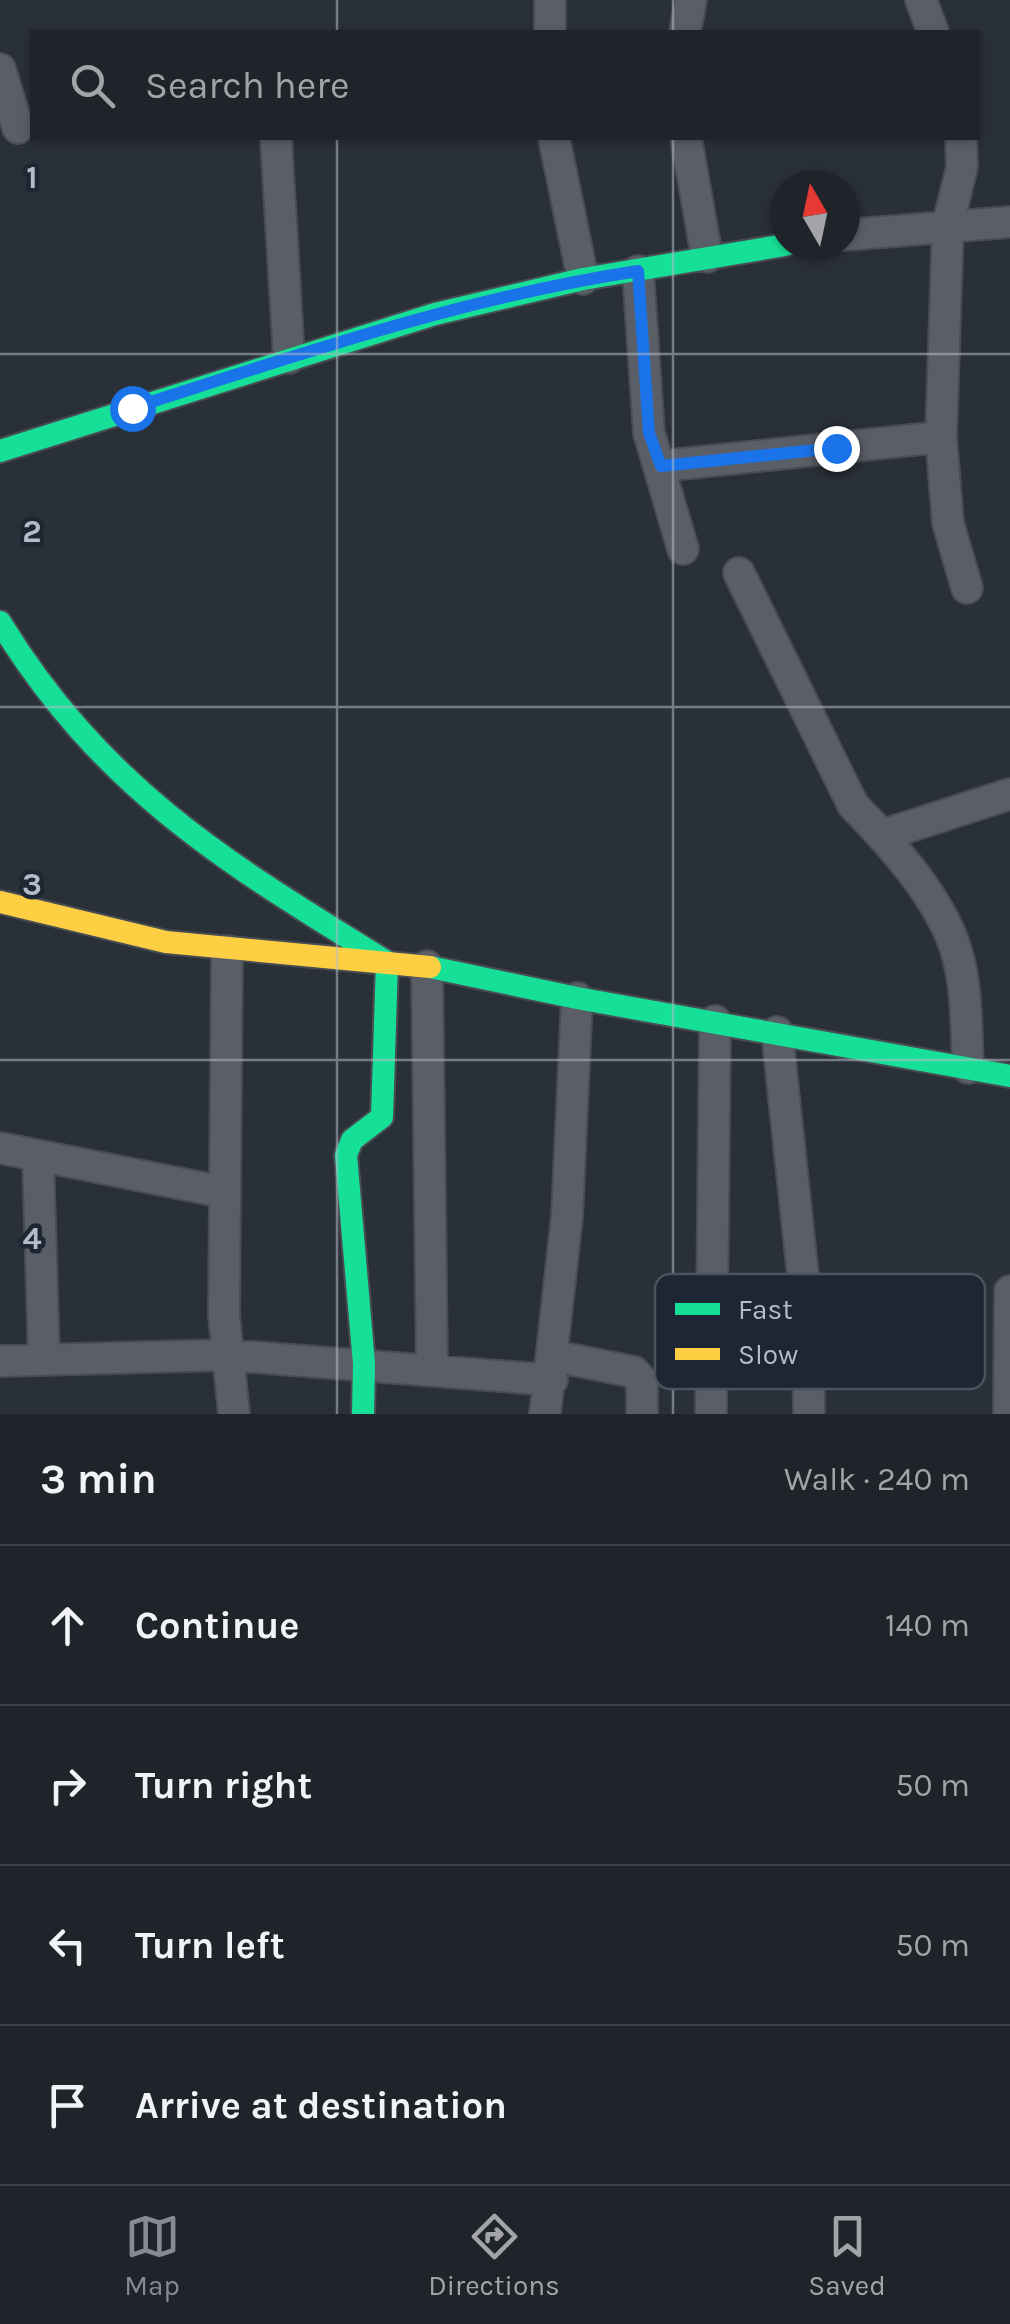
<!DOCTYPE html>
<html lang="en">
<head>
<meta charset="utf-8">
<style>
  body { margin:0; font-family:Karla,sans-serif; background:#2d3036; color:#f1f3f6 }
  .compass { position:absolute; left:770px; top:170px; width:90px; height:90px; border-radius:50%; background:#20242a; box-shadow:0 2px 8px #0004; rotate:351deg }
  .stop { position:absolute; width:30px; height:30px; margin:-22px; border:8px solid #1a73e8; border-radius:50%; background:#fff }
  .stop.end { background:#1a73e8; border-color:#fff; box-shadow:0 2px 10px #0008 }
  .list { margin:0; padding:0; list-style:none }
  h2 { display:flex; justify-content:space-between; align-items:center; height:130px; margin:0; padding:0 40px; font-size:42px }
  h2 small { font-size:32px; font-weight:400; color:#a2a4a8 }
  .list li { display:grid; grid-template-columns:65px 1fr auto; gap:30px; align-items:center; box-sizing:border-box; height:160px; padding:0 40px; border-top:2px solid #3d4147 }
  .list b { display:block; font-size:38px; white-space:nowrap }
  .list em { font-size:32px; font-style:normal; color:#a2a4a8 }
  .icon { flex:none; width:55px; height:55px; fill:none; stroke:currentColor; stroke-width:2; stroke-linecap:round; stroke-linejoin:round }
  .map { position:relative; flex:none; width:1010px; height:1414px; overflow:hidden }
  .search { position:absolute; background:#20242a; box-shadow:0 2px 8px #0004; left:30px; right:30px; top:30px; height:110px; display:flex; align-items:center; gap:25px; box-sizing:border-box; padding:0 35px; border-radius:0px; color:#a2a4a8; font-size:38px }
  .sheet { height:770px; background:#20242a }
  nav { display:flex; justify-content:space-around; align-items:center; box-sizing:border-box; height:140px; border-top:2px solid #3d4147; background:#20242a; font-size:28px; color:#a2a4a8 }
  nav a { display:grid; justify-items:center; gap:5px }
  nav .on { color:#848b96 }
  .map>svg:first-child { display:block }
  .lines { fill:none; stroke-linecap:round; stroke-linejoin:round }
  .street-casing { stroke:#484c53; stroke-width:34 }
  .fast-casing { stroke:#484c53; stroke-width:26 }
  .slow-casing { stroke:#484c53; stroke-width:26 }
  .street { stroke:#5a5e66; stroke-width:30 }
  .fast { stroke:#16e098; stroke-width:22 }
  .slow { stroke:#ffcf43; stroke-width:22 }
  .route { stroke:#1a73e8; stroke-width:12 }
  .grid { fill:none; stroke:#b4bcc9; stroke-width:2.5; stroke-opacity:0.55 }
  .key { fill:#1d2633; stroke:#4a5360; stroke-width:2.5 }
  .key-label { font-size:28px; fill:#b4bcc9 }
  .grid-label { font-size:32px; text-anchor:middle; font-weight:bold; fill:#b4bcc9; stroke:#1d2633; stroke-width:9; stroke-linejoin:round; paint-order:stroke }
</style>
</head>
<body>
<div class="map">
<svg width="1010" height="1414" viewBox="0 0 1010 1414">
  <rect width="100%" height="100%" fill="#2a3038"/>
  <g class="lines">
    <defs>
      <path id="street" d="M 550,0 L 550,32
        M 921,0 L 933,32
        M 685,32 L 691,0
        M 0,69 L 18,128
        M 276,138 L 289,358
        M 554,138 L 583,279
        M 686,138 L 707,257
        M 961,138 L 962,167 L 948,224 L 941,437 L 948,523 L 967,588
        M 845,235 L 1010,222
        M 638,271 L 649,433 L 683,549
        M 661,466 L 941,437
        M 739,573 L 853,805 C 889,842 931,888 951,936 C 968,976 966,1026 968,1068
        M 883,835 L 1010,794
        M 227,951 L 224,1315 L 234,1414
        M 427,966 L 432,1369
        M 777,1032 L 808,1323 L 809,1414
        M 0,1148 L 223,1192
        M 38,1156 L 44,1359
        M 554,1356 L 634,1372 L 642,1381 L 642,1414
        M 0,1361 L 226,1355 L 552,1380
        M 545,1414 L 567,1216 L 577,998
        M 711,1414 L 715,1021
        M 1009,1414 L 1010,1291"/>
      <path id="fast" d="M 0,451 L 435,314 L 583,279 L 785,245
        M 0,622 C 102,788 225,862 387,962 L 382,1117 L 352,1140 L 346,1155 L 364,1364 L 363,1414
        M 430,967 L 577,998 L 1010,1076"/>
      <path id="slow" d="M 0,902 L 166,942 L 430,967"/>
    </defs>
    <use href="#street" class="street-casing"/>
    <use href="#fast" class="fast-casing"/>
    <use href="#slow" class="slow-casing"/>
    <use href="#street" class="street"/>
    <use href="#fast" class="fast"/>
    <use href="#slow" class="slow"/>
  </g>
  <g class="lines">
    <path class="route" d="M 132,408 C 298,355 466,297 638,271 L 649,433 L 661,466 L 836,448"/>
  </g>
  <path class="grid" d="M 337,0 L 337,32M 673,0 L 673,32M 337,138 L 337,1414M 673,138 L 673,1414M 0,354 L 1010,354M 0,707 L 1010,707M 0,1060 L 1010,1060"/>
  <rect x="655" y="1274" width="330" height="115" rx="15" class="key"/>
  <rect x="675" y="1303" width="45" height="12" fill="#16e098"/>
  <rect x="675" y="1348" width="45" height="12" fill="#ffcf43"/>
  <g class="key-label">
    <text x="738" y="1319">Fast</text>
    <text x="738" y="1364">Slow</text>
  </g>
  <g class="grid-label">
    <text x="32" y="188">1</text>
    <text x="32" y="542">2</text>
    <text x="32" y="895">3</text>
    <text x="32" y="1249">4</text>
  </g>
</svg>
<svg class="compass" viewBox="-18 -18 36 36"><path d="M0-13l5 13h-10z" fill="#e53935"/><path d="M0 13l5-13h-10z" fill="#a2a4a8"/></svg>
<div class="stop" style="left:132px;top:408px"></div>
<div class="stop end" style="left:836px;top:448px"></div>
<div class="search"><svg class="icon" aria-label="search" viewBox="0 0 24 24"><circle cx="10" cy="10" r="6"/><path d="M15 15l6 6"/></svg>Search here</div>
</div>
<section class="sheet">
<h2>3 min<small>Walk · 240 m</small></h2>
<ul class="list">
<li><svg class="icon" aria-label="ahead" viewBox="0 0 24 24"><path d="M12 20V5M6 11l6-6 6 6"/></svg><div><b>Continue</b></div><em>140 m</em></li>
<li><svg class="icon" aria-label="right" viewBox="0 0 24 24"><path d="M7 20v-9h11M14 6l5 5-5 5"/></svg><div><b>Turn right</b></div><em>50 m</em></li>
<li><svg class="icon" aria-label="left" viewBox="0 0 24 24"><path d="M17 20v-9H6M10 6l-5 5 5 5"/></svg><div><b>Turn left</b></div><em>50 m</em></li>
<li><svg class="icon" aria-label="arrive" viewBox="0 0 24 24"><path d="M6 21V4h12l-3 4 3 4H6"/></svg><div><b>Arrive at destination</b></div></li>
</ul>
</section>
<nav>
<a class="on"><svg class="icon" aria-label="map" viewBox="0 0 24 24"><path d="M3 6l6-2 6 2 6-2v14l-6 2-6-2-6 2zM9 4v14M15 6v14"/></svg>Map</a>
<a><svg class="icon" aria-label="directions" viewBox="0 0 24 24"><path d="M12 3l9 9-9 9-9-9zM9 14v-3h6M13 9l2 2-2 2"/></svg>Directions</a>
<a><svg class="icon" aria-label="saved" viewBox="0 0 24 24"><path d="M7 4h10v16l-5-4-5 4z"/></svg>Saved</a>
</nav>
</body>
</html>
